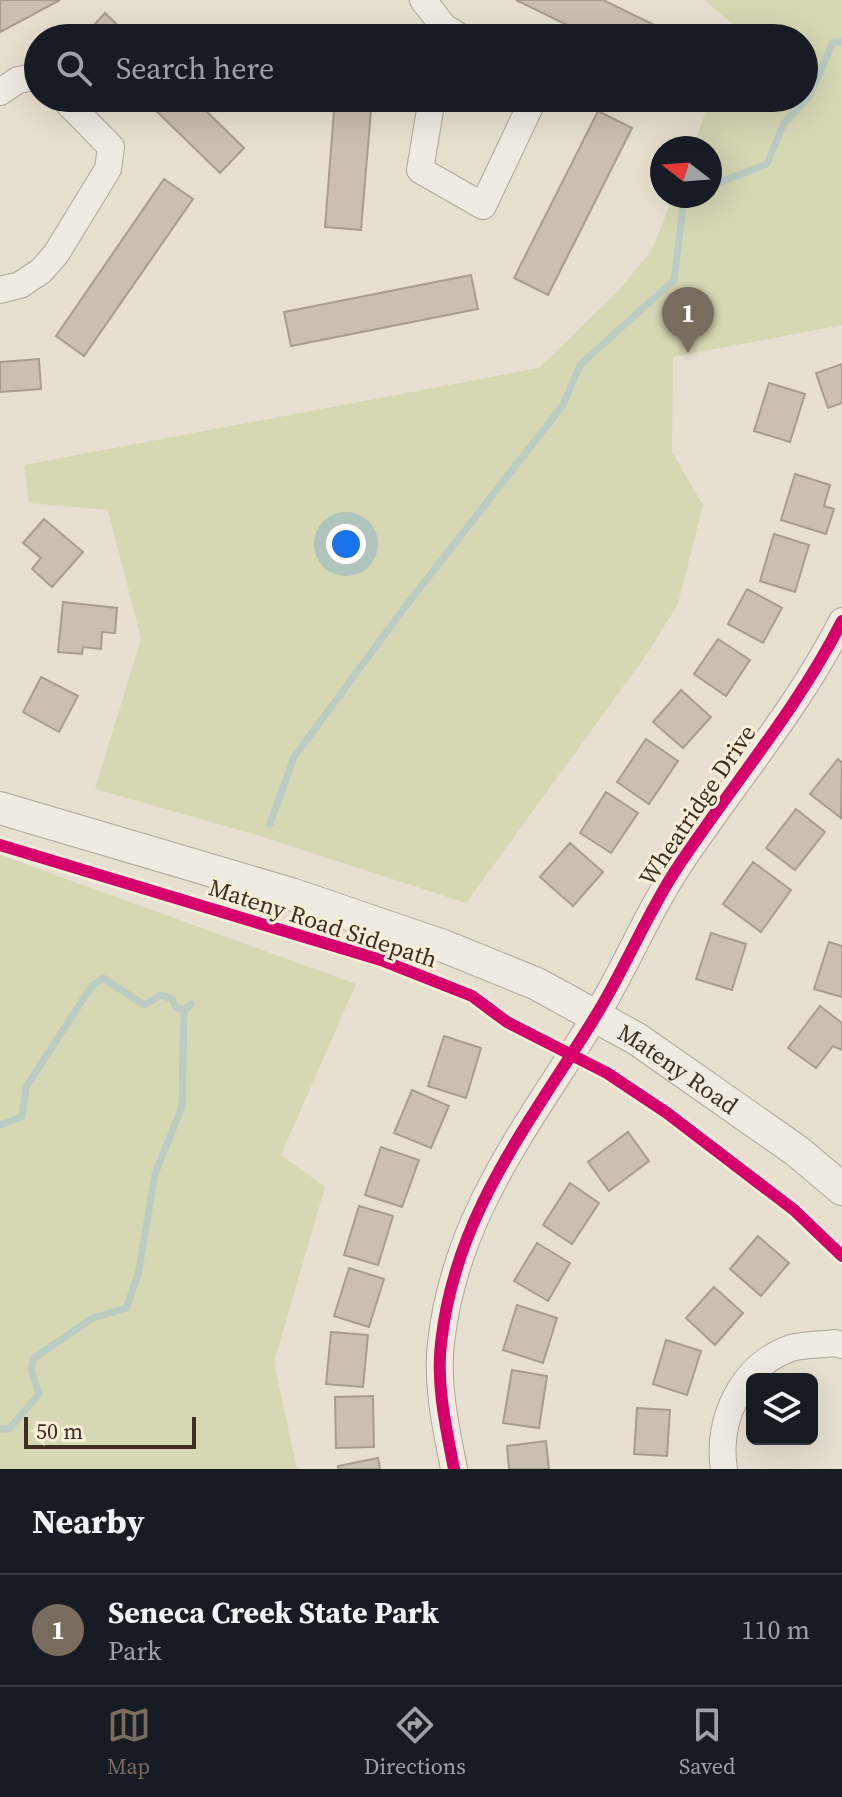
<!DOCTYPE html>
<html lang="en">
<head>
<meta charset="utf-8">
<style>
  body { margin:0; font-family:"Source Serif 4",serif; background:#20242c; color:#f1f3f6 }
  .controls { position:absolute; right:24px; bottom:24px; display:grid; overflow:hidden; border-radius:12px; box-shadow:0 8px 32px #0002 }
  .controls button { width:72px; height:72px; display:grid; place-items:center; padding:0; border:0; border-bottom:2px solid #363941; background:#171b24; color:#f1f3f6; font:40px sans-serif }
  .compass { position:absolute; left:650px; top:136px; width:72px; height:72px; border-radius:50%; background:#171b24; box-shadow:0 8px 32px #0002; rotate:287deg }
  .scale { position:absolute; left:24px; bottom:20px; width:172px; box-sizing:border-box; padding-left:8px; border:4px solid #3d2e20; border-top:0; font-size:22px; line-height:28px; white-space:nowrap; color:#3d2e20; -webkit-text-stroke:6px #f7eed8; paint-order:stroke }
  .you { position:absolute; left:346px; top:544px; width:28px; height:28px; margin:-20px; border:6px solid #fff; border-radius:50%; background:#1a73e8; box-shadow:0 0 0 12px #1a73e833 }
  .badge { display:grid; place-items:center; width:52px; height:52px; border-radius:50%; background:#786c5e; color:#fff; font-size:26px; font-weight:700 }
  .pin { position:absolute; translate:-50% -66px; filter:drop-shadow(0 2px 4px #0008) }
  .pin::after { content:''; position:absolute; top:42px; width:28px; height:24px; background:inherit; clip-path:polygon(0 0,100% 0,50% 100%) }
  .list { margin:0; padding:0; list-style:none }
  h2 { display:flex; justify-content:space-between; align-items:center; height:104px; margin:0; padding:0 32px; font-size:34px }
  h2 small { font-size:26px; font-weight:400; color:#9ea1a6 }
  .list li { display:grid; grid-template-columns:52px 1fr auto; gap:24px; align-items:center; box-sizing:border-box; height:112px; padding:0 32px; border-top:2px solid #363941 }
  .list b { display:block; font-size:30px; white-space:nowrap }
  .list p { margin:0; font-size:26px; white-space:nowrap; color:#9ea1a6 }
  .list em { font-size:26px; font-style:normal; color:#9ea1a6 }
  .icon { flex:none; width:44px; height:44px; fill:none; stroke:currentColor; stroke-width:2; stroke-linecap:round; stroke-linejoin:round }
  .map { position:relative; flex:none; width:842px; height:1469px; overflow:hidden }
  .search { position:absolute; background:#171b24; box-shadow:0 8px 32px #0002; left:24px; right:24px; top:24px; height:88px; display:flex; align-items:center; gap:20px; box-sizing:border-box; padding:0 28px; border-radius:44px; color:#9ea1a6; font-size:30px }
  .sheet { height:216px; background:#171b24 }
  nav { display:flex; justify-content:space-around; align-items:center; box-sizing:border-box; height:112px; border-top:2px solid #363941; background:#171b24; font-size:22px; color:#9ea1a6 }
  nav a { display:grid; justify-items:center; gap:4px }
  nav .on { color:#786c5e }
  .map>svg:first-child { display:block }
  .green { fill:#d6d7b3 }
  .lines { fill:none; stroke-linecap:round; stroke-linejoin:round }
  .stream { stroke:#bcccc2; stroke-width:7 }
  .building { fill:#cbbfb2; stroke:#a89c90; stroke-width:2 }
  .minor-casing { stroke:#ada599; stroke-width:28 }
  .tertiary-casing { stroke:#ada599; stroke-width:34 }
  .minor { stroke:#efebe3; stroke-width:26 }
  .tertiary { stroke:#efebe3; stroke-width:32 }
  .cycleway-casing { stroke:#f7eed8; stroke-width:17 }
  .cycleway { stroke:#d6006c; stroke-width:12 }
  .labels { text-anchor:middle; dominant-baseline:central; stroke-width:6; stroke-linejoin:round; paint-order:stroke }
  .street-label { font-size:24px; fill:#3d2e20; stroke:#f7eed8 }
</style>
</head>
<body>
<div class="map">
<svg width="842" height="1469" viewBox="0 0 842 1469">
  <rect width="100%" height="100%" fill="#e7e0d1"/>
  <path class="green" d="M 704,0 L 842,0 L 842,325 L 673,357 L 672,452 L 703,505 L 678,604 L 647,654 L 466,903 L 257,835 L 95,789 L 141,639 L 108,510 L 29,503 L 24,465 L 539,368 L 619,290 L 646,257 L 654,245 L 673,196 L 710,196 L 710,148 L 692,148 L 711,98 L 804,98 L 804,38 L 745,38 L 745,34 Z
    M 0,855 L 356,984 L 281,1155 L 325,1187 L 274,1362 L 297,1469 L 0,1469 Z"/>
  <g class="lines">
    <path class="stream" d="M 710,186 L 767,164 L 784,123 L 809,97 L 833,42 L 842,42
      M 270,824 L 294,757 L 405,607 L 563,405 L 580,365 L 674,280 L 684,198 L 688,196
      M 0,1125 L 22,1117 L 26,1087 L 91,987 L 103,978 L 144,1005 L 161,995 L 172,999 L 176,1008 L 184,1010
      M 0,1429 L 9,1429 L 39,1394 L 31,1369 L 34,1358 L 93,1318 L 126,1308 L 138,1275 L 155,1174 L 182,1107 L 184,1010 L 191,1004"/>
  </g>
  <path class="building" d="M 0,0 L 60,0 L 0,32 Z
    M 516,0 L 603,0 L 681,38 L 594,38 Z
    M 105,13 L 131,38 L 82,38 Z
    M 143,98 L 193,98 L 244,148 L 220,173 Z
    M 335,98 L 372,98 L 361,230 L 325,227 Z
    M 598,111 L 632,128 L 548,295 L 514,278 Z
    M 164,179 L 193,199 L 84,356 L 56,336 Z
    M 471,275 L 478,309 L 291,346 L 284,312 Z
    M 39,359 L 41,389 L 0,392 L 0,362 Z
    M 842,364 L 842,403 L 828,408 L 816,373 Z
    M 769,383 L 805,394 L 790,442 L 754,431 Z
    M 795,474 L 830,485 L 824,506 L 834,509 L 826,534 L 781,520 Z
    M 44,519 L 83,552 L 52,587 L 32,569 L 41,558 L 23,543 Z
    M 774,534 L 809,545 L 795,592 L 760,581 Z
    M 747,589 L 782,608 L 763,643 L 728,624 Z
    M 63,602 L 117,608 L 115,633 L 102,632 L 101,649 L 83,647 L 82,654 L 58,652 Z
    M 718,639 L 750,660 L 726,696 L 694,674 Z
    M 41,677 L 78,696 L 59,732 L 23,712 Z
    M 681,690 L 711,717 L 683,748 L 653,722 Z
    M 646,739 L 678,761 L 649,804 L 617,782 Z
    M 838,759 L 842,763 L 841,818 L 810,794 Z
    M 606,792 L 638,813 L 611,853 L 580,833 Z
    M 796,809 L 825,832 L 795,870 L 766,848 Z
    M 570,843 L 603,872 L 573,906 L 540,877 Z
    M 753,862 L 791,890 L 761,932 L 723,904 Z
    M 711,933 L 746,944 L 732,990 L 696,979 Z
    M 829,942 L 842,946 L 842,997 L 814,989 Z
    M 820,1006 L 842,1023 L 842,1050 L 833,1046 L 816,1068 L 788,1048 Z
    M 444,1036 L 481,1048 L 466,1098 L 428,1086 Z
    M 412,1090 L 449,1106 L 431,1148 L 394,1133 Z
    M 628,1132 L 649,1161 L 609,1191 L 588,1162 Z
    M 381,1147 L 419,1160 L 402,1207 L 365,1195 Z
    M 570,1183 L 599,1203 L 572,1244 L 543,1225 Z
    M 359,1206 L 393,1216 L 378,1265 L 344,1255 Z
    M 758,1236 L 789,1263 L 761,1296 L 730,1269 Z
    M 537,1243 L 570,1263 L 548,1301 L 514,1281 Z
    M 349,1268 L 384,1279 L 369,1327 L 334,1316 Z
    M 714,1287 L 743,1313 L 715,1345 L 686,1318 Z
    M 517,1305 L 557,1318 L 543,1363 L 503,1350 Z
    M 331,1332 L 368,1335 L 363,1387 L 326,1384 Z
    M 666,1340 L 701,1351 L 687,1395 L 653,1384 Z
    M 512,1370 L 547,1376 L 539,1428 L 503,1423 Z
    M 373,1396 L 374,1447 L 336,1448 L 335,1397 Z
    M 637,1408 L 670,1410 L 667,1456 L 634,1454 Z
    M 546,1441 L 549,1469 L 509,1469 L 507,1446 Z
    M 378,1458 L 380,1469 L 338,1469 L 338,1466 Z"/>
  <g class="lines">
    <defs>
      <path id="minor" d="M 423,0 L 444,27 L 462,38
        M 0,92 L 18,80 L 34,77 L 38,80
        M 432,98 L 420,170 L 483,206 L 534,98
        M 0,290 L 20,285 L 41,271 L 56,254 L 108,169 L 111,147 L 63,98
        M 454,1469 C 446,1428 436,1384 441,1343 C 455,1214 530,1123 595,1017 C 625,969 646,915 677,868 C 731,786 797,710 842,621
        M 724,1469 C 716,1420 742,1365 791,1348 C 804,1344 821,1345 835,1343 L 842,1345"/>
      <g id="tertiary">
        <path id="s1" d="M 0,808 L 291,894 L 446,947 L 537,984 L 637,1039 L 797,1151 L 842,1189"/>
      </g>
    </defs>
    <use href="#minor" class="minor-casing"/>
    <use href="#tertiary" class="tertiary-casing"/>
    <use href="#minor" class="minor"/>
    <use href="#tertiary" class="tertiary"/>
    <defs>
      <path id="cycleway" d="M 0,845 L 381,960 L 472,996 L 507,1022 L 607,1073 L 667,1113 L 794,1210 L 842,1256
        M 454,1469 C 446,1428 436,1384 441,1343 C 455,1214 530,1123 595,1017 C 625,969 646,915 677,868 C 731,786 797,710 842,621"/>
    </defs>
    <use href="#cycleway" class="cycleway-casing"/>
    <use href="#cycleway" class="cycleway"/>
  </g>
  <g class="labels">
    <g class="street-label">
      <text transform="translate(697 805) rotate(-56)">Wheatridge Drive</text>
      <text transform="translate(323 923) rotate(18)">Mateny Road Sidepath</text>
      <text stroke="none"><textPath href="#s1" startOffset="730">Mateny Road</textPath></text>
    </g>
  </g>
</svg>
<div class="controls">
<button><svg class="icon" aria-label="layers" viewBox="0 0 24 24"><path d="M12 4l9 5-9 5-9-5zM3 14l9 5 9-5"/></svg></button>
</div>
<svg class="compass" viewBox="-18 -18 36 36"><path d="M0-13l5 13h-10z" fill="#e53935"/><path d="M0 13l5-13h-10z" fill="#9ea1a6"/></svg>
<div class="scale">50 m</div>
<div class="you"></div>
<div class="pin badge" style="left:688px;top:353px">1</div>
<div class="search"><svg class="icon" aria-label="search" viewBox="0 0 24 24"><circle cx="10" cy="10" r="6"/><path d="M15 15l6 6"/></svg>Search here</div>
</div>
<section class="sheet">
<h2>Nearby<small></small></h2>
<ul class="list">
<li><span class="badge">1</span><div><b>Seneca Creek State Park</b><p>Park</p></div><em>110 m</em></li>
</ul>
</section>
<nav>
<a class="on"><svg class="icon" aria-label="map" viewBox="0 0 24 24"><path d="M3 6l6-2 6 2 6-2v14l-6 2-6-2-6 2zM9 4v14M15 6v14"/></svg>Map</a>
<a><svg class="icon" aria-label="directions" viewBox="0 0 24 24"><path d="M12 3l9 9-9 9-9-9zM9 14v-3h6M13 9l2 2-2 2"/></svg>Directions</a>
<a><svg class="icon" aria-label="saved" viewBox="0 0 24 24"><path d="M7 4h10v16l-5-4-5 4z"/></svg>Saved</a>
</nav>
</body>
</html>
